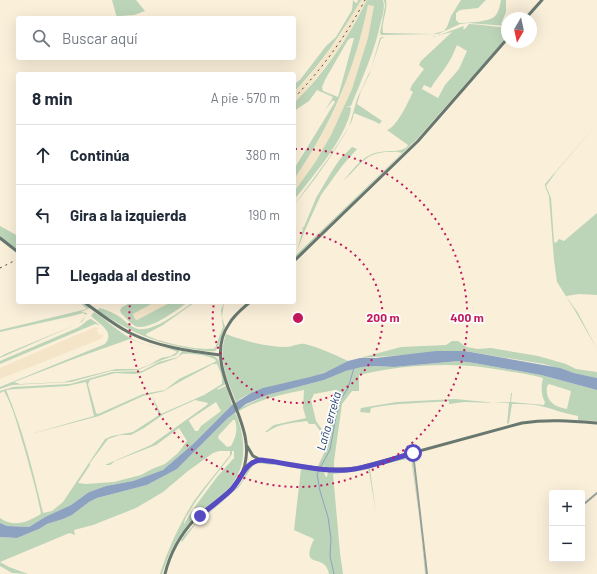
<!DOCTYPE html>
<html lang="es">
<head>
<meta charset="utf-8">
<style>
  body { margin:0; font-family:Barlow,sans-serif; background:#f2f2f3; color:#1f2937 }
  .controls { position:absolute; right:12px; bottom:12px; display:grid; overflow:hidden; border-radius:4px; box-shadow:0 4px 16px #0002 }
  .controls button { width:36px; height:36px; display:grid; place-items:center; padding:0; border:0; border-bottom:1px solid #e0e1e3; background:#fff; color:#1f2937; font:20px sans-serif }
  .compass { position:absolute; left:501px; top:12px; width:36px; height:36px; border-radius:50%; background:#fff; box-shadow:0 4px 16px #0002; rotate:189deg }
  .stop { position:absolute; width:12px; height:12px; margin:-9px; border:3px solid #574bc3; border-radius:50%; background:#fff }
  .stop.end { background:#574bc3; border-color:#fff; box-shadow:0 1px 4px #0008 }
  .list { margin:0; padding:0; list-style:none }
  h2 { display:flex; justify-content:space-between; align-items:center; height:52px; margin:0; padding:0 16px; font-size:17px }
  h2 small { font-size:13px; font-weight:400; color:#747a83 }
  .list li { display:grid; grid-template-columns:26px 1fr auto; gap:12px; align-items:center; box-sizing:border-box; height:60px; padding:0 16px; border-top:1px solid #e0e1e3 }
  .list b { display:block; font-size:15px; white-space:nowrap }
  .list em { font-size:13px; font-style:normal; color:#747a83 }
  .icon { flex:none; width:22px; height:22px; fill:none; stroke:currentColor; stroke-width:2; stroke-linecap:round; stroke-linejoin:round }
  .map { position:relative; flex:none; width:597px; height:574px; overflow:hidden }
  .search { position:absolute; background:#fff; box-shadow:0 4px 16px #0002; left:16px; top:16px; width:280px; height:44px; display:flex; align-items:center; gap:10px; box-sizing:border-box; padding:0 14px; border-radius:4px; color:#747a83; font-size:15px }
  .panel { position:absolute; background:#fff; box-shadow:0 4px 16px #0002; left:16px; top:72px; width:280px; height:232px; border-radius:4px }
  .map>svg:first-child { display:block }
  .built { fill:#f4e5c8 }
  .green { fill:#bcd4b7; fill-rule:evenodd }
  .water { fill:#8da2c1 }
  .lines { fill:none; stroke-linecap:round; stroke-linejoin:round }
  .stream { stroke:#8da2c1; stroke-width:1 }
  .street { stroke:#949f9a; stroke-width:2 }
  .secondary { stroke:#687870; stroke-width:3 }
  .rail { stroke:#4d473c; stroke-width:1; stroke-dasharray:2 4; stroke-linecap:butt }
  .route { stroke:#574bc3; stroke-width:5 }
  .ring { fill:none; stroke:#c2185b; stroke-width:2; stroke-dasharray:2 4 }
  .labels { text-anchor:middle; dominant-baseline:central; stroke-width:3.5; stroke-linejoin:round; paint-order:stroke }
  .water-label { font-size:12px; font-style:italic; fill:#24416b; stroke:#fdfdfd }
  .centre { fill:#c2185b; stroke:#fdfdfd; stroke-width:2 }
  .ring-label { font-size:12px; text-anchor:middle; font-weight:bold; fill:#c2185b; stroke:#fdfdfd; stroke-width:3.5; stroke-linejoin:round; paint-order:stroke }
</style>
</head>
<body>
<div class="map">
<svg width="597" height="574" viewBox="0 0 597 574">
  <rect width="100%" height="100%" fill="#faefd9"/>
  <path class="built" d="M 361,0 L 367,0 L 348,35 L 328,63 L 303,94 L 294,103 L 294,92 L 308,78 L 338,39 Z
    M 368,5 L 375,6 L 368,38 L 352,89 L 331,135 L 316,161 L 294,192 L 294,179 L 319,140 L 335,109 L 342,93 L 363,28 Z
    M 155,302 L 171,302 L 137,320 L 135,319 L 133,314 Z
    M 95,327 L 99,328 L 97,330 L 99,335 L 102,334 L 103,336 L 101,339 L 0,379 L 0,368 Z"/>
  <path class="green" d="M 112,0 L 136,0 L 145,11 L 134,15 L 119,16 L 119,18 L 117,18 Z
    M 353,0 L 356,3 L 357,3 L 358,0 L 361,0 C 342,33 321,64 294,92 L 294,84 L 300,80 L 326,46 L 336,37 L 352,10 Z
    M 367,0 L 383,0 C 385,7 383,14 381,21 C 375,51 362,78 351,106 L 345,107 L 350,107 L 351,109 C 346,138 313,176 294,200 L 294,192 L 316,161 L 331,135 L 352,89 L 368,38 L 374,6 L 368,5 C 355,69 331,126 294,179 L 294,169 L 335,102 L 333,100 L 326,109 L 294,163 L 333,97 L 317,90 L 309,101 L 297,109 L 294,113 L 294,103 C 324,74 349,37 367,0 ZM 351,38 L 354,38 L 338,97 L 323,91 L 322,87 L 326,78 L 348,40 Z
    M 384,0 L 386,0 C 388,11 381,22 383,33 L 433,34 L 444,31 L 447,27 L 451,16 L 461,0 L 486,0 L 478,8 L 460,10 L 456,13 L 456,20 L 459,23 C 466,23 492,22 496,15 C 499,11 500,5 501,0 L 506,0 L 506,12 L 501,24 L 507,26 L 468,23 L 460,24 L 438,34 L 381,35 L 380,33 L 385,6 Z
    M 469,24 L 482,25 L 507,28 L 507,37 L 417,139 L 294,259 L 294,257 L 297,254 L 402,153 C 397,151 392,152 386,152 C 362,154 359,168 343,181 C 354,169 363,154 380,152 C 390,150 399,153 407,147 L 408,145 L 387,130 C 397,127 408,102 413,92 L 410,90 L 412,85 L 424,69 L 419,65 L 421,61 L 452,32 L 432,37 L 384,37 L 381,39 L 369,75 L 361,91 L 357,104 L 382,121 L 379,124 L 376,122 L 354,113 C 351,127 345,133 338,145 C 325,166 310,186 294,205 L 328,159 L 349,127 L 357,99 L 371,69 L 380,38 L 382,37 L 434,37 L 464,26 L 463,29 L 465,29 ZM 457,45 L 467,51 L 459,69 L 445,85 L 438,98 L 422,89 L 424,85 L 431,88 C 436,79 442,73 447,65 C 451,59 454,52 457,45 Z
    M 597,124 L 556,172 L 546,186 L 551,198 L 554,242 L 556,243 L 559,239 L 564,241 L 597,213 L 597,295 L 579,294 L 566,296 L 578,313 L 597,349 L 574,309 L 557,282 L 554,260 L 549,196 L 545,186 L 545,184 Z
    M 352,147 L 357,149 L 342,166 L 321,195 L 305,230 L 297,251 L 303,229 L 302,228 L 304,227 L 316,198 L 332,171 L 340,159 Z
    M 0,226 L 18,236 L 18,250 L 0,237 Z
    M 79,302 L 81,302 L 90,308 L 81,312 L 87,313 L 82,322 L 0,358 L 0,357 L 5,354 L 80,323 L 86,315 L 83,313 L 72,316 L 0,332 L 0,330 L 87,309 Z
    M 132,302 L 155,302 L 133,314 L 135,319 L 137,320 L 171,302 L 188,302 C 177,310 148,332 135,326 C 130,323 125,317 121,313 L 120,310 L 122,307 Z
    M 193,302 L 195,302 L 163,325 L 146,334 L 146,335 C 158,342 203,352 215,348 L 223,327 L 221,310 L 224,302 L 222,317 L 225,327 L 217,349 L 215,351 C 208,352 200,350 193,349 C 156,344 129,331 98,311 L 98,309 L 100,308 C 107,310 114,313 120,317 C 125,321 130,326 135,328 C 150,335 181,311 193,302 Z
    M 94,312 C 108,321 120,334 136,341 C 149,347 165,348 179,350 L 179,352 L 176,355 L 162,360 L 138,370 L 111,371 L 71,382 L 12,385 L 0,389 L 0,387 L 105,344 C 116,332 98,323 91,316 ZM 130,339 L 143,344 L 173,350 L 177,352 L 171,356 L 161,358 L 149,365 L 138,369 L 116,369 L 64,382 L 20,384 L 14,382 L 79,357 Z
    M 91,319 L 100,325 L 95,324 L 0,364 L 0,361 L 77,328 C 82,326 86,320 91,319 Z
    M 226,334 C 244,341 266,347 286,347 C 292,347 299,343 305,344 C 320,348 334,354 348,361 C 335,368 322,374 308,378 C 283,385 257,386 236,402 C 227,378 217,360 226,334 Z
    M 452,341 L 458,341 L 466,347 L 478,349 L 491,348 L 538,356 L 566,364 L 576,369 L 597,372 L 597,378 L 574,373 L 544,364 L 465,351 L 360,358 L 401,347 L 446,345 Z
    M 182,351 L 214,356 L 218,359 L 226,384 L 218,388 L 217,390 L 226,386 L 232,405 L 193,444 L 163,470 L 133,481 L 106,486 L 89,492 L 71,505 L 45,517 L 29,527 L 7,526 L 0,523 L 0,518 C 14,528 28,522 41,514 C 37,491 30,469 24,447 C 18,428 14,409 4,391 L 0,393 L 0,391 L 13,387 L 70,384 L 112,372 L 142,371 L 159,362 L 178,357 ZM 182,354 C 191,353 208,355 216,360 L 215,362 L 179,379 L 165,390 L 143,394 L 98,414 L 96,413 L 88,384 L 90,380 L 115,373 L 134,374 L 141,373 L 157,365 L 177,358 ZM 213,364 L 217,364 C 220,370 223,378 222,384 L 204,395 L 161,414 L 152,396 L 159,415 L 133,432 L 112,436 L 105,439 L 63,502 L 52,511 L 43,513 C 33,471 23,430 6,390 L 15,389 L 67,386 L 86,382 L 94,416 L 27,435 L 99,416 L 143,396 L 164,391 L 181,381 ZM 195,400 L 208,403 L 207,405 L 151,445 L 105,465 L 110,465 L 115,461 L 156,445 L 179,428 L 187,441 L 178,453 L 165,464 L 152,469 L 141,475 L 114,482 L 86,484 L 78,483 L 90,465 L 90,463 L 108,439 L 120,435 L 131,435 L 144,428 L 164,414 ZM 216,402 L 221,411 L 201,426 L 198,431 L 195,431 L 189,421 L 189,420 Z
    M 459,361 L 474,363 L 541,375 L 597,390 L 597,421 L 578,420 L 578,416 C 566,414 553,409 541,406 C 532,404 521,404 512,404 L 509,423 L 507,424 L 509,403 L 464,402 L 449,404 L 449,401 C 423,403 396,403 371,408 L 370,413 L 360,412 L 361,408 L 397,402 L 455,399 L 497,403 L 510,402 L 511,393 L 512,393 L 511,402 L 544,405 L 545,402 C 541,395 541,387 543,378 C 531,374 519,373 507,371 C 495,369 484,367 473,366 C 436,363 395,366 359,375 L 359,391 L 352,391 L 342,404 L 334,461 L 334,468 L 318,466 L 326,449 L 328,442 L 315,424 L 309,424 L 307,421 C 293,423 280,423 267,432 L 265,432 L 274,425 L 306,418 L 303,408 L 304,390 C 282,394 258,400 239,411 L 238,409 L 267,395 L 324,380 L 346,371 L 362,367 L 376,366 L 394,367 ZM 549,384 L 571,391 L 567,409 C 553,407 545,400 547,386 ZM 335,390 L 339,391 L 339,400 L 331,416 L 328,438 L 316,421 L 311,400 L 314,394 Z
    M 235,412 C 246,437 248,467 229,488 C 221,497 210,505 200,512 L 194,508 L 217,477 L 234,458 L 234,451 L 232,451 L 232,454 C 223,467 184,512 184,524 L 192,511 L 196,516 C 177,536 171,548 162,574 L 160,574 C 168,549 180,523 194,501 C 205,485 219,470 230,455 L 230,451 L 219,451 L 213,453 L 188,471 L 163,492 L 136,508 L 93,525 L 74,530 L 75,535 L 70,533 L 67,534 L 0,562 L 9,567 L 28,574 L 12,573 L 0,566 L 0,537 L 17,538 L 39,529 L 47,524 L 63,519 L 72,515 L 89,502 L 97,498 L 147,485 L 177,469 L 228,418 ZM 233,420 L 235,420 C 238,430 236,437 231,446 L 227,447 L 218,438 L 219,435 Z
    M 410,455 L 412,456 L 426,574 L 425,574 L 421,530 L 411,458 L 372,467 L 370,469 L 376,513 L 369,471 L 368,469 L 360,471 L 359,470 Z
    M 261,461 L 273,463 L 274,465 L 257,463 L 253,465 L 239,487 L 194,526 L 182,542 L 181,540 C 195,520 215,508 233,492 C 243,483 245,472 252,464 Z
    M 277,464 L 307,468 L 307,470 L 309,470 L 310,469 L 324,470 L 325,476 L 327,477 L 328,471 L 344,472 L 356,470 L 357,471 L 333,474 L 340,553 L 343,574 L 329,574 C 325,551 299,572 314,539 L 294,530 L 301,469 L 277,465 Z"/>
  <path class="water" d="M 436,351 L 465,351 L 560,368 L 574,373 L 597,378 L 597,390 L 541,375 L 474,363 L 459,361 L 394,367 L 376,366 L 362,367 L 346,371 L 324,380 L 267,395 L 246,404 L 228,418 L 177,469 L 147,485 L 97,498 L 89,502 L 72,515 L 63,519 L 47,524 L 39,529 L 17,538 L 0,537 L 0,523 L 7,526 L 29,527 L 45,517 L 71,505 L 89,492 L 106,486 L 133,481 L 163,470 L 193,444 L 232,405 L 251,393 L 263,388 L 310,377 L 324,373 L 348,361 L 360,358 L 376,358 Z"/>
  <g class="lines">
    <path class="stream" d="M 321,466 L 330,450 L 336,416 L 341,399 L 348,388 L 354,368
      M 320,469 L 317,474 L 320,491 L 328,517 L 331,539 L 330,556 L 334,574"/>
    <path class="street" d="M 413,453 L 427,574
      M 584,504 L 597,493"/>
    <path class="secondary" d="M 526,18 L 542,0
      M 0,238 L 18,252
      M 294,261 L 418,141 L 507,39
      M 84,302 C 99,313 114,325 130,333 C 158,347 189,351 220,355
      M 247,446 L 253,456 L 261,460 C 292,464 325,472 357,468 L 522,423 C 548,419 572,421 597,423
      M 245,470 L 252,462 L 255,461
      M 165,574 C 170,553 180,535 195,519 C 215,500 243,489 246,458 C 248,443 244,430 239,416 C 229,388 209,353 229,324 C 234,315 242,309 250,302"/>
    <path class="rail" d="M 294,98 C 322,69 346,36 365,0
      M 0,268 L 18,259"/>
  </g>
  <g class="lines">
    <path class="route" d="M 200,516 C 210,507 222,499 231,490 C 242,479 244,462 261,460 C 288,463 320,472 347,470 C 369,468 392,459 413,453"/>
  </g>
  <g class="ring">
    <path d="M294 233A85 85 0 1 1 214 303"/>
    <path d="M295 149A169 169 0 1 1 130 303"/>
  </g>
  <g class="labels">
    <g class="water-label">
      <text transform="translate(328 421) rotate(-74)">Laña erreka</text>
    </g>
  </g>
  <circle cx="298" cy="318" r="6" class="centre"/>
  <g class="ring-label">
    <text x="383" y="322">200 m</text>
    <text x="467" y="322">400 m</text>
  </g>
</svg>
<div class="controls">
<button>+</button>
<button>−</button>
</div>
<svg class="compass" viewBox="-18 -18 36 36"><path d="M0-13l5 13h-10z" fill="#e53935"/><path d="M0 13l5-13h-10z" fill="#747a83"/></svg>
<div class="stop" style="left:413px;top:453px"></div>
<div class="stop end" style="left:200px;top:516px"></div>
<div class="search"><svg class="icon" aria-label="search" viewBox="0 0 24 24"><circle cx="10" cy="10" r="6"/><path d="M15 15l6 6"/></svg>Buscar aquí</div>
<section class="panel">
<h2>8 min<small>A pie · 570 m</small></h2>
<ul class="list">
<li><svg class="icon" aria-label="ahead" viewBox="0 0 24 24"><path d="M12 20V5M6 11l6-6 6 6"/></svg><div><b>Continúa</b></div><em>380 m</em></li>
<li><svg class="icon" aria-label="left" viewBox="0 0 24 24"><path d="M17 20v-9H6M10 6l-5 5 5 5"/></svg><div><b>Gira a la izquierda</b></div><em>190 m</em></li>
<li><svg class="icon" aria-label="arrive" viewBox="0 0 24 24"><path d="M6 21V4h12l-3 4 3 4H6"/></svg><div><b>Llegada al destino</b></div></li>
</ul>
</section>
</div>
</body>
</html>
